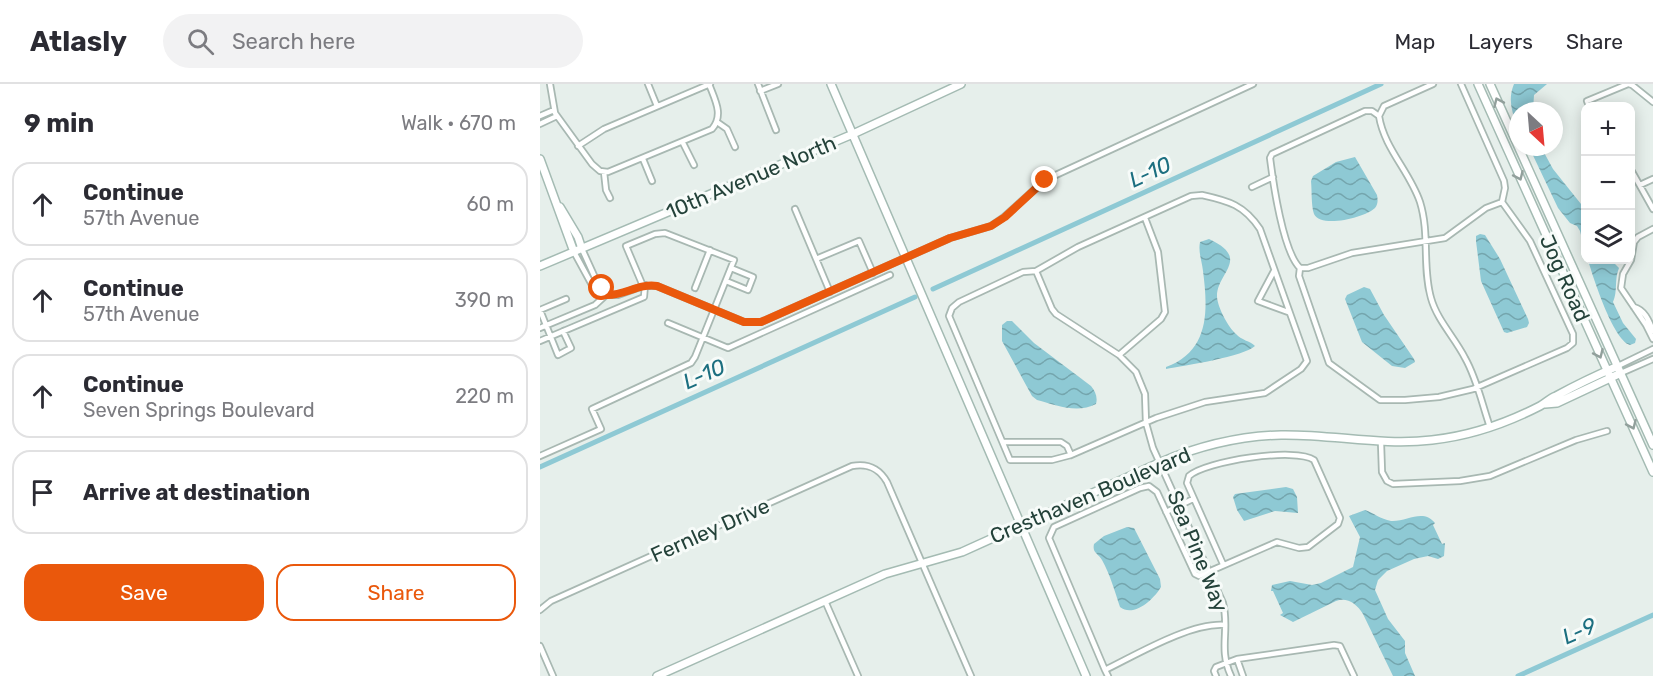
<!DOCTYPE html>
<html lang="en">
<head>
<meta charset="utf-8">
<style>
  body { margin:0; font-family:Rubik,sans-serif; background:#f2f2f3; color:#2b2b33 }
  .controls { position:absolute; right:18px; top:18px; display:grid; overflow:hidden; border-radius:12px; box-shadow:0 3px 15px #0003 }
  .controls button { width:54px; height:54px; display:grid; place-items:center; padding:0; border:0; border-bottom:2px solid #e1e1e2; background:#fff; color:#2b2b33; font:30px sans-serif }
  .compass { position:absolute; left:969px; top:18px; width:54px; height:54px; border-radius:50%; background:#fff; box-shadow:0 3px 15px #0003; rotate:154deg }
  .stop { position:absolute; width:18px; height:18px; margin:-14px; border:4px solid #ea580c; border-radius:50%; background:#fff }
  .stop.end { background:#ea580c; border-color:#fff; box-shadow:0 2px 6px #0008 }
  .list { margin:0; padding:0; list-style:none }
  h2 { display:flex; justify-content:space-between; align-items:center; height:78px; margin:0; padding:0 24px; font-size:26px }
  h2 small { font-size:20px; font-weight:400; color:#7c7c81 }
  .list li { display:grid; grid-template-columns:39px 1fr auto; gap:18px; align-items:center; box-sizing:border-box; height:84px; margin:0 12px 12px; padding:0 12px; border:2px solid #e1e1e2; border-radius:18px }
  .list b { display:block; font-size:22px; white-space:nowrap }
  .list p { margin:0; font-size:20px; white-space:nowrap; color:#7c7c81 }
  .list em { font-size:20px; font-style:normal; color:#7c7c81 }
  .actions { display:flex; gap:12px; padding:18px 24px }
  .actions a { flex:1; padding:14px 0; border:2px solid #ea580c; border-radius:18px; text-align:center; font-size:21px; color:#ea580c }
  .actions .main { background:#ea580c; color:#fff }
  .icon { flex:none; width:33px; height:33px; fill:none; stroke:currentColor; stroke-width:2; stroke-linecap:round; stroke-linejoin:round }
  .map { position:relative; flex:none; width:1113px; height:592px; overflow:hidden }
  header { display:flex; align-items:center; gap:36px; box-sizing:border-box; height:84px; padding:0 30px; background:#fff; border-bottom:2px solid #e1e1e2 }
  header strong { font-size:28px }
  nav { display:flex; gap:33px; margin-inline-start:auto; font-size:21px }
  .search { width:420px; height:54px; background:#f2f2f3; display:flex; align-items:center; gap:15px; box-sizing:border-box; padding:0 21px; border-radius:33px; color:#7c7c81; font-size:22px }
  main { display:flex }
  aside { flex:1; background:#fff }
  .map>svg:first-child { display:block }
  .water { fill:url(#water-waves) }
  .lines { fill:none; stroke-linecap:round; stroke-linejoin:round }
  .canal { stroke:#8ec9d4; stroke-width:5 }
  .street-casing { stroke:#a8b8b2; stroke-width:8 }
  .secondary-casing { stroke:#a4bbb3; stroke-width:10 }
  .street { stroke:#fff; stroke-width:4.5 }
  .secondary { stroke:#fff; stroke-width:7 }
  .oneway { stroke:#92a09c }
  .route { stroke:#ea580c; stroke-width:8 }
  .labels { text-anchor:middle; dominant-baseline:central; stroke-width:6; stroke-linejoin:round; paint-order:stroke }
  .street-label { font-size:21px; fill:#24423a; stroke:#f7fbf9 }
  .water-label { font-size:22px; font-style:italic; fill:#1c6f80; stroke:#f7fbf9 }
</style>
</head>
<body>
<header>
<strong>Atlasly</strong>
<div class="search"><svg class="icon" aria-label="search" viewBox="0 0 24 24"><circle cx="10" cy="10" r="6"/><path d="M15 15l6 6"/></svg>Search here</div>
<nav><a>Map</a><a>Layers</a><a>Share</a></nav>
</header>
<main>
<aside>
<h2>9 min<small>Walk · 670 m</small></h2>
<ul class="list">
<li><svg class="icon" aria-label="ahead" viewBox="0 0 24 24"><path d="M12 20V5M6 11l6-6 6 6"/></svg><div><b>Continue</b><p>57th Avenue</p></div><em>60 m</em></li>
<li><svg class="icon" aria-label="ahead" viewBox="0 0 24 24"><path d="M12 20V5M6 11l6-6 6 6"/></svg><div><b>Continue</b><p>57th Avenue</p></div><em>390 m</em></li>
<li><svg class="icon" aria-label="ahead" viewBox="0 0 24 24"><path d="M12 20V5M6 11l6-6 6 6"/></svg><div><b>Continue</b><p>Seven Springs Boulevard</p></div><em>220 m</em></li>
<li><svg class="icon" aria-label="arrive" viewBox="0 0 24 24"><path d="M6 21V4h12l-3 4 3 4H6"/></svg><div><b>Arrive at destination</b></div></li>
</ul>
<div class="actions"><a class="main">Save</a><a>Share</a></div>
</aside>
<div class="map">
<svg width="1113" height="592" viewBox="0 0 1113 592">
  <defs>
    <pattern id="water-waves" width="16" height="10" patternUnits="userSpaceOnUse" patternTransform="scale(1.5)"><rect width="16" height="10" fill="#8ec9d4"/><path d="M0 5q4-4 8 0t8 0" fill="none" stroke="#74a5ad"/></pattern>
  </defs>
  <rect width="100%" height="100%" fill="#e6efeb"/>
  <path class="water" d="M 974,0 L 1007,0 L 994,11 L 993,27 L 978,27 L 978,42 C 971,28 968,14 974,0 Z
    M 989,63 L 1001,63 L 1013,85 L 1045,125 L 1045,167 L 1040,147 L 1037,142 L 1030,139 L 1018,124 Z
    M 815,73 L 837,111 C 838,116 838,120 835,124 C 826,133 781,145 774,130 C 771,121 772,107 771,97 L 773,92 L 796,78 Z
    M 940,150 L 945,151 L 960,175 L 988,235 L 989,239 L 987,243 L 967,249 L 964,248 L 941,197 L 936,157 L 936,152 Z
    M 669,155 C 712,175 676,189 677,213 C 678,224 688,243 696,250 C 701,256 710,257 715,262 C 705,272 644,282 626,285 L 626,283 C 670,267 668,226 663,187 C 662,177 658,168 660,158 Z
    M 1048,176 L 1071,176 L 1079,184 C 1074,196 1078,207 1073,218 L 1083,239 L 1096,255 L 1095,259 L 1090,261 C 1073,256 1053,193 1048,176 Z
    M 824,203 L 830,205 L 844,231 L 874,275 L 875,278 L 865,284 L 852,282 L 822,258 L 805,215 L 807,211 Z
    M 467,237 L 472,237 L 494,259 L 551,302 C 555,307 558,313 556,320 C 537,330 516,321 497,316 L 492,312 L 462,257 L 462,241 Z
    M 746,403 L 753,405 L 757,413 L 758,429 L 735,427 L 704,437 L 697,426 L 693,413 L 695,410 Z
    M 825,426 C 834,429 840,435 851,437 C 867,438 883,424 895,439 L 893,441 L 902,460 L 905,459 L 904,472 L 898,475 L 888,472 L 874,475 L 847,487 L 838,496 L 835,506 L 848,535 L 865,557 L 865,569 L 875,592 L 853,592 L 823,530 C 817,520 807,513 796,517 L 753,538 L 740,531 L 743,529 L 733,507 L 731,507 L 732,501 L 750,497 L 772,501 L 781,499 L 813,483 L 820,453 L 809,432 Z
    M 587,443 L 594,444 L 620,495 L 621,503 C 614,515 594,534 580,523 C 575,508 570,490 562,476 C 558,469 552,469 554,460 L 564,452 Z"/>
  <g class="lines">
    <path class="canal" d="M 393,205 L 841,0
      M 0,383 L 375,213
      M 978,592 L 1113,531"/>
    <defs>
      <path id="street" d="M 10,0 L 15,29 L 52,80 L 60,87 L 68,88 L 172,45 C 184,31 175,16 169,0
        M 108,0 L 117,22
        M 218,0 L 236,46
        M 1089,0 L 1092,1 L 1113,18
        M 220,7 L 238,0
        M 1049,22 L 1047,17 L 1088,0
        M 0,32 L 14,26
        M 839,32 C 844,64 870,88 880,118 C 890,150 882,183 891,214 C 897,236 915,254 925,274 C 937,295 942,320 950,343
        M 839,32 L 844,22 L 893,0
        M 177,38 L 187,45 L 195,63
        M 0,40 L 17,32
        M 143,59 L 154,81
        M 38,62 L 64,45 L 170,0
        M 103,75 L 112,97
        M 1090,84 L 1113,125
        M 64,88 L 66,106 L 70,114
        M 1100,101 L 1113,95
        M 712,103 L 733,93
        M 662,111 C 689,117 704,121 720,145 L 767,277 L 761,285 L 725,309 L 665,318 L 616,334 L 531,371 L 512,376 L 470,376 L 409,232 L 412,224 L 419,218 L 483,188 L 496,187 L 538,163 L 651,112 Z
        M 255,125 L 290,208
        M 1113,145 L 1098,153 L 1094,158 L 1091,176 L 1083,190 L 1081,204 L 1106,241 L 1113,255
        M 42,165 L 57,198 L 65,207 L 66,211
        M 34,168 L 52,201 L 62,211 L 78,211 L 103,202 L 117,202 L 204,238 L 221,238 L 410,154 L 451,142 L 464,133 L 505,96 L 713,0
        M 276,175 L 319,157 L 333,189
        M 760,184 L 759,192 L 789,279 L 840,316 L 865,316 L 899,313 L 933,305 L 1027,264 L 1033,259 L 1033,250 L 990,157 L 962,118
        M 760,184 L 768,184 L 812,169 L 905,154 L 946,124 L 962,118 L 965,104 L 964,97 L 921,0
        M 760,184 C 743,168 733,98 730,74 L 732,70 L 825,27 L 832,27 L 839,32
        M 496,187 L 512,225 L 516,230 L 579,271 L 596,288 L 605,310 L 606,339 L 613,364 L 683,519 C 690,546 678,564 691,592
        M 734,187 L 718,217 L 748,228
        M 186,197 L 208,206 L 213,193 L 191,184
        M 155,204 L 170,166
        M 1094,223 C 1105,226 1109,237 1113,247
        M 0,226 L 18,271 L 31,264 L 23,247
        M 0,226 L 26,215
        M 128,239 L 188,264 L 350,191
        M 0,244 L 55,221 L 66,211
        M 0,257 L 104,213 L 105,201
        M 579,271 L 621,235 L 625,228 L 618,168 L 605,134
        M 1078,282 L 1113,265
        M 1081,289 L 1113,275
        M 463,358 L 521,358 L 527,362 L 531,371
        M 841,359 L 842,388 L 847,397 L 853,400 L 920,397 L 950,392 L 1036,356 L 1067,347
        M 0,372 L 61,345 L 52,325 L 151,279 L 155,273 L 194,176 L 125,149 L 115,150 L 86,162 L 103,202
        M 626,428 L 653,415
        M 285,517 L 318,592
        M 0,526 L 11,517 L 312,382 C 328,379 339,384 347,398 L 431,592
        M 0,562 L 13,592
        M 697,575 L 703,592
        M 565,586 L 509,454 L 514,443 L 600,404 L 609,402 L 617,408 L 655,490 L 659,492 L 737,458 L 759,464 L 768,463 L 798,440 L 800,434 L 774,376 C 756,363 665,377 649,392 L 647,399 L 683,480
        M 568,592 L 565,586 C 596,571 651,538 685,541
        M 676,592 L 674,587 L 676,583 L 697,575 L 794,561 L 800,562 L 814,592"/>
      <path id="secondary" d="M 291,0 L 546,592
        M 938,0 L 1113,388
        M 950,0 L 1113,361
        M 0,75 L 34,168
        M 20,123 L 38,153 L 42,165
        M 0,182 L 313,50 L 421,0
        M 1005,320 L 1017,319 L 1081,289
        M 117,592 L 345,490 L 422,468 L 621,378 C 659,362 699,352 741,351 C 792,350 841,362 892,356 C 929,352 967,339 1000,322 C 1006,319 1010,314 1016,312 C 1036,301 1057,291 1078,282"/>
    </defs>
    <use href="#street" class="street-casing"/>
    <use href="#secondary" class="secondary-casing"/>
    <use href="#street" class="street"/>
    <use href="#secondary" class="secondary"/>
  </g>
  <defs><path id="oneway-chevron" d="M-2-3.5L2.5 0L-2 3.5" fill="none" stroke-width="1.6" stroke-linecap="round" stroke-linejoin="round" transform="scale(1.5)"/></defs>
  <g class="oneway">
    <use href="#oneway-chevron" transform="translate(958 18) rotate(-114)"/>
    <use href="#oneway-chevron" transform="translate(979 92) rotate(66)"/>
    <use href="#oneway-chevron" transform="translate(1059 270) rotate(66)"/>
    <use href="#oneway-chevron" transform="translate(1092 341) rotate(66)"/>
  </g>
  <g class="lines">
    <path class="route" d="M 62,204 L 66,211 C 84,212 99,199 117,202 L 204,238 L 221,238 L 410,154 L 451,142 L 465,133 L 505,96"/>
  </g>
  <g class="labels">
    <g class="street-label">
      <text transform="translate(211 93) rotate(-23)">10th Avenue North</text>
      <text transform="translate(1025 194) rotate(66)">Jog Road</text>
      <text transform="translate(550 411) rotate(-23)">Cresthaven Boulevard</text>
      <text transform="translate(170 446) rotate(-24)">Fernley Drive</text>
      <text transform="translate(658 467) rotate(68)">Sea Pine Way</text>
    </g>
    <g class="water-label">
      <text transform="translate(610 88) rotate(-25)">L-10</text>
      <text transform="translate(164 290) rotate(-24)">L-10</text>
      <text transform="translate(1039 547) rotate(-24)">L-9</text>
    </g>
  </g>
</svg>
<div class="controls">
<button>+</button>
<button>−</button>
<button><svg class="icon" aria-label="layers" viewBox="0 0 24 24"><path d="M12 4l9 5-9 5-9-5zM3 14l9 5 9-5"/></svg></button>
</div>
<svg class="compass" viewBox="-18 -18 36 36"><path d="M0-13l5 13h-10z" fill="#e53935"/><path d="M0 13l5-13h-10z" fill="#7c7c81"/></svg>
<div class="stop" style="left:62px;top:204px"></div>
<div class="stop end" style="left:505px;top:96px"></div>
</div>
</main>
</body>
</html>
